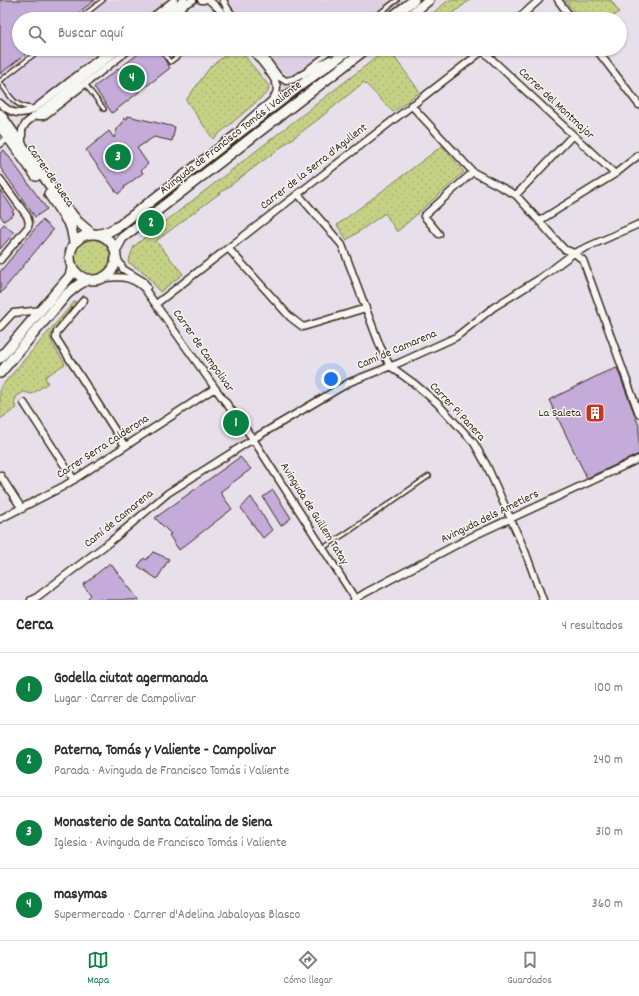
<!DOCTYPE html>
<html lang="es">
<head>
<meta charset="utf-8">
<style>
  body { margin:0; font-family:Dekko,sans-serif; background:#f7f7f7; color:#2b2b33 }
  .you { position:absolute; left:331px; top:379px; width:14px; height:14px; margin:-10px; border:3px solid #fff; border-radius:50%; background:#1a73e8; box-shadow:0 0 0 6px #1a73e833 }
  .badge { display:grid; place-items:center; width:26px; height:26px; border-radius:50%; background:#0b8043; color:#fff; font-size:13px; font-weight:700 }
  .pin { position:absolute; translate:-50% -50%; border:2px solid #fff; box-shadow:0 1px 4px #0006 }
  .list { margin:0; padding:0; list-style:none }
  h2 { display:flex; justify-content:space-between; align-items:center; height:52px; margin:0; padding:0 16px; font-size:17px }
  h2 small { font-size:13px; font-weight:400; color:#7c7c81 }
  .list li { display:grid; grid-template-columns:26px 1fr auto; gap:12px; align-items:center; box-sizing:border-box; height:72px; padding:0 16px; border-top:1px solid #e1e1e2 }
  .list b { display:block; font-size:15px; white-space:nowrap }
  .list p { margin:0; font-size:13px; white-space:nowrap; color:#7c7c81 }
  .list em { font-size:13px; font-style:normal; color:#7c7c81 }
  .icon { flex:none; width:22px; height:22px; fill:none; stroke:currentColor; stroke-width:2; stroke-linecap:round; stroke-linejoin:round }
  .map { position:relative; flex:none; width:639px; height:600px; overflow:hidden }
  .search { position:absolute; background:#fff; box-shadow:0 1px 3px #0004; left:12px; right:12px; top:12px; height:44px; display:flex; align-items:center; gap:10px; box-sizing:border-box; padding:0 14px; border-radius:22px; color:#7c7c81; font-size:15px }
  .sheet { height:340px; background:#fff }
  nav { display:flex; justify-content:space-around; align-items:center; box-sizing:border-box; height:56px; border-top:1px solid #e1e1e2; background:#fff; font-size:11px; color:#7c7c81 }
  nav a { display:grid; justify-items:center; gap:2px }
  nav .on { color:#0b8043 }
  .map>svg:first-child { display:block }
  .built { fill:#ddd0e5 }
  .grass { fill:url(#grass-dots); stroke:#807e52 }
  .building { fill:#c5abd9; stroke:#3b2a1e }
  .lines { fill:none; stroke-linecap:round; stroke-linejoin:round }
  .service-casing { stroke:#3b2a1e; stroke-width:6 }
  .minor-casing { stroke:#3b2a1e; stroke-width:9 }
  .secondary-casing { stroke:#3b2a1e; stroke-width:12 }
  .service { stroke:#f6f6f2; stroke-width:3 }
  .minor { stroke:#f6f6f2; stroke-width:6 }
  .secondary { stroke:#f6f6f2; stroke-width:9 }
  .labels { text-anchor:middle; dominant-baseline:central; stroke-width:3; stroke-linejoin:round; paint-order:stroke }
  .street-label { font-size:12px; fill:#3b2a1e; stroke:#f6f6f2 }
  .poi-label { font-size:12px; fill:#3b2a1e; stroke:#f6f6f2; text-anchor:end }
</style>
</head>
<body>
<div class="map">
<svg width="639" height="600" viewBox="0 0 639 600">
  <defs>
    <pattern id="grass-dots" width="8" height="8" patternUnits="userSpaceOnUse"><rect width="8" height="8" fill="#c5d185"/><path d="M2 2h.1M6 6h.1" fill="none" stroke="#aab472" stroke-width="1.8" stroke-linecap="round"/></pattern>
  </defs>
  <rect width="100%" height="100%" fill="#e7e0ea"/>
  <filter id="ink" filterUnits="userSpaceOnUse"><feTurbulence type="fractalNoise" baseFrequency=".025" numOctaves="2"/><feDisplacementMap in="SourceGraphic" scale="8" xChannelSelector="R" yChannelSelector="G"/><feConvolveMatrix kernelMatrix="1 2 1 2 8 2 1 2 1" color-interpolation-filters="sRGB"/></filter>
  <g filter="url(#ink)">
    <path class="built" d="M 0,0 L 171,0 L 146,19 L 19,19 L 19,49 L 107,49 L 35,105 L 13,108 L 0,91 Z
      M 216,0 L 405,0 L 379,19 L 231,19 Z
      M 254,49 L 339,49 L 285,89 Z"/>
    <path class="grass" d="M 449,0 L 470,0 L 445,19 L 425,19 Z
      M 565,0 L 611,0 L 619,12 L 610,19 L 580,19 Z
      M 234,49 L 239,49 L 269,86 L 268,92 L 213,139 L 186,100 L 211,66 Z
      M 387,49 L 406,49 L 395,58 L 420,92 L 393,112 L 364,82 L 320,118 L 156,241 L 183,274 L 160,292 L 146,274 L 128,262 L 134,246 Z
      M 442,146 L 464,172 L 397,232 L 385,213 L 347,240 L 337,225 Z
      M74 257a18 18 0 1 1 36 0a18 18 0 1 1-36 0Z
      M 75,301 L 77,303 L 75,305 L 50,336 L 52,343 L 65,364 L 45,377 L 48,383 L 32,394 L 24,392 L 17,396 L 14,403 L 17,408 L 0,419 L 0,388 Z"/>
    <path class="building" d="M 0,0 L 95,0 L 70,19 L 19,19 L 19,49 L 32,49 L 0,74 Z
      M 145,49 L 158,49 L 170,68 L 112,113 L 94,87 Z
      M 128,116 L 175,127 L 172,141 L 154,137 L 137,148 L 148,164 L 141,170 L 143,173 L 124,187 L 125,188 L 118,194 L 86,150 L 109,131 L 114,138 L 118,127 L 122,124 L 124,118 L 127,119 Z
      M 4,150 L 47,209 L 35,217 L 0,167 L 0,153 Z
      M 0,190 L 14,210 L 12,211 L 14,214 L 4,221 L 0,215 Z
      M 42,220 L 53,230 L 0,294 L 0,272 Z
      M 4,224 L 14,233 L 0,249 L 0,228 Z
      M 617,368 L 639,426 L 639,454 L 587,478 L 549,400 L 603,373 Z
      M 240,457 L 251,469 L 220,492 L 232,509 L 179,550 L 169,535 L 171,534 L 155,518 Z
      M 273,490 L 291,518 L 281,526 L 263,497 Z
      M 251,497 L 272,530 L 263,538 L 241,508 Z
      M 153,552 L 169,559 L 157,579 L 138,566 L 144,558 L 146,560 Z
      M 110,563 L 139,600 L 86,600 L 91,595 L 83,585 Z"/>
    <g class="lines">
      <defs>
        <path id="service" d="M 79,19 L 103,0
          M 372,19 L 397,0
          M 161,49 L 170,62 L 188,49
          M 307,69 L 333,49
          M 0,81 L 41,49
          M 0,82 C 9,95 15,108 33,108
          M 85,84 L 104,109
          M 323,548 L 348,532 L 429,476"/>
        <path id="minor" d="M 201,0 L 204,0
          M 209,0 L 220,10 L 228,19
          M 223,0 L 227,8 L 235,19
          M 558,0 L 572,19
          M 150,19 L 174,0
          M 159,19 L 184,0
          M 168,19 L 185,4 L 193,0
          M 518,19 L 539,0
          M 258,49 L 278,76 L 286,81 L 294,79 L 330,59
          M 596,49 L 639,105
          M 483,51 L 615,174
          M 0,103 C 11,114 20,116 34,109 L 111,49
          M 411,105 L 473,172 L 516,195 L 564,249 L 574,253 L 583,260 L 639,414
          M 34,116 L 44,116 L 130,49
          M 241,128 C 250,117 261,110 271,101 C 275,97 277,92 277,87 C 276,77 257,57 251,49
          M 22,140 L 22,130 L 26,123 L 120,49
          M 0,144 L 8,138
          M 0,179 L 27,216 L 29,223 L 28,227 L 0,260
          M 298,194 L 342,245 L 380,346 L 390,366 L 416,385 L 437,403 L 474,443 L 487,466 L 525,551 L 543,600
          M 516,195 L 573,135
          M 539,221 L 615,174 L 639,155
          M 439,234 L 424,216 L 473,172
          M 228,248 L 290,317 L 303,327 L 366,308
          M 116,256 L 123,269 L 143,281 L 147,287
          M 99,279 C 116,276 131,275 144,288 L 215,388 L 253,439 L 356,600
          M 84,300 L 57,332 L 56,338 L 125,446
          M 156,304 L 485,49
          M 0,327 L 13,313 L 42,310
          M 24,403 L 74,480
          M 0,475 L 22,509
          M 0,519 L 64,486 L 215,388
          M 31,600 L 37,597 L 111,541 L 168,493 L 253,439 L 350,382 L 399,363 L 456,337 L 494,307 L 539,279 L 574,253 L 639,224
          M 354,600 L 365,593 L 471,537 L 639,459"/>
        <path id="secondary" d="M 389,19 L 414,0
          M 405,19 L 429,0
          M 0,114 L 58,197 L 78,222 L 91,233
          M 0,126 L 36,176
          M 49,194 L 71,227 L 74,242
          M70 257a23 23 0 1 1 46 0a23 23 0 1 1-46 0Z
          M 99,234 L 108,232 L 119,226 L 297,88 L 350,49
          M 115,251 L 122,238 L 366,49
          M 0,358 L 70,276 L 72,268
          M 0,373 L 67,294 L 78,285 L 89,279"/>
      </defs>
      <use href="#service" class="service-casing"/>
      <use href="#minor" class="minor-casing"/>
      <use href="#secondary" class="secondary-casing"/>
      <use href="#service" class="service"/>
      <use href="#minor" class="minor"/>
      <use href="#secondary" class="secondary"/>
    </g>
  </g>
  <defs>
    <symbol id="building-square" viewBox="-11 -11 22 22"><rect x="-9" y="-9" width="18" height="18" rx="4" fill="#c8321e" stroke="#f6f6f2"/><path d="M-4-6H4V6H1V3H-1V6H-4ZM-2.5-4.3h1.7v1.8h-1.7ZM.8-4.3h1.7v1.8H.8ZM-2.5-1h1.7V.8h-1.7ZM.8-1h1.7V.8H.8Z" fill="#fff"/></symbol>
  </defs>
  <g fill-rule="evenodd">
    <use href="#building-square" x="584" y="402" width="22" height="22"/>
  </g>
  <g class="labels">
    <g class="street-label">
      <text transform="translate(556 104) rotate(43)">Carrer del Montmajor</text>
      <text transform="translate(231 138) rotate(-38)">Avinguda de Francisco Tomás i Valiente</text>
      <text transform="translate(314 167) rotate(-38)">Carrer de la Serra d'Agullent</text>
      <text transform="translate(50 176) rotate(55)">Carrer de Sueca</text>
      <text transform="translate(397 350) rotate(-23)">Camí de Camarena</text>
      <text transform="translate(203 351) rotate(55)">Carrer de Campolivar</text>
      <text transform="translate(457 412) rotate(47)">Carrer Pi Panera</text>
      <text transform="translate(103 447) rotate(-33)">Carrer Serra Calderona</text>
      <text transform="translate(314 514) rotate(58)">Avinguda de Guillem Tatay</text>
      <text transform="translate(490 517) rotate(-26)">Avinguda dels Ametlers</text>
      <text transform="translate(119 519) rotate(-39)">Camí de Camarena</text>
    </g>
    <g class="poi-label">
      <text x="581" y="413">La Saleta</text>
    </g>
  </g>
</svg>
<div class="you"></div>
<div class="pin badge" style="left:236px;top:423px">1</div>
<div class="pin badge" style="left:151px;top:223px">2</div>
<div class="pin badge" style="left:118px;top:157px">3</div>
<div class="pin badge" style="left:132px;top:78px">4</div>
<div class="search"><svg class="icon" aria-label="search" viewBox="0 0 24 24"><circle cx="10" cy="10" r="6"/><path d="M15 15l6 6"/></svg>Buscar aquí</div>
</div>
<section class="sheet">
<h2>Cerca<small>4 resultados</small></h2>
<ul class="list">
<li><span class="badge">1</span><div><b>Godella ciutat agermanada</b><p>Lugar · Carrer de Campolivar</p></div><em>100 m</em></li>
<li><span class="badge">2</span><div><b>Paterna, Tomás y Valiente - Campolivar</b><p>Parada · Avinguda de Francisco Tomás i Valiente</p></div><em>240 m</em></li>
<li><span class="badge">3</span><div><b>Monasterio de Santa Catalina de Siena</b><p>Iglesia · Avinguda de Francisco Tomás i Valiente</p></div><em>310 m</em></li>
<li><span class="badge">4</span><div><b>masymas</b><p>Supermercado · Carrer d'Adelina Jabaloyas Blasco</p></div><em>360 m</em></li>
</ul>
</section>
<nav>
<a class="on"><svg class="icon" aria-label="map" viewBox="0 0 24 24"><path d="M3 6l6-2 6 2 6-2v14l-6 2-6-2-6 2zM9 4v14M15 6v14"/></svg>Mapa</a>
<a><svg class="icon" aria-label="directions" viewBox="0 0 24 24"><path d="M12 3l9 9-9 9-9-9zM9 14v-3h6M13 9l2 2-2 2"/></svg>Cómo llegar</a>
<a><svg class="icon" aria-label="saved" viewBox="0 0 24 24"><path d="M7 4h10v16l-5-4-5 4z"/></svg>Guardados</a>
</nav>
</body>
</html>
